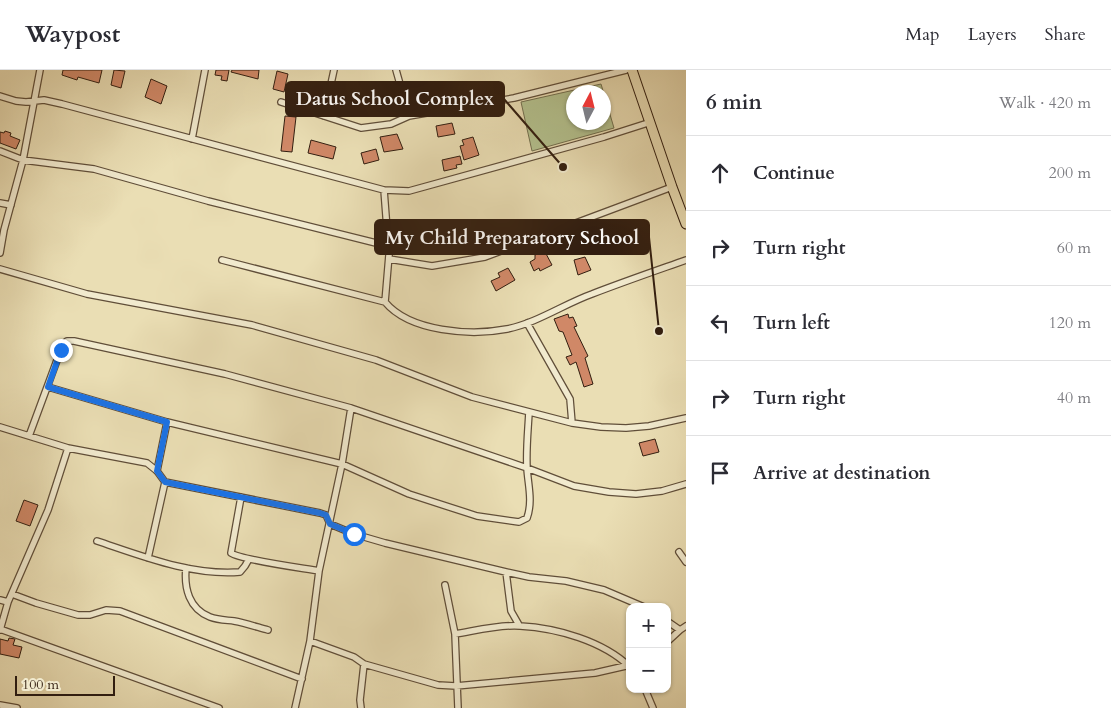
<!DOCTYPE html>
<html lang="en">
<head>
<meta charset="utf-8">
<style>
  body { margin:0; font-family:Cardo,serif; background:#f7f7f7; color:#2b2b33 }
  .controls { position:absolute; right:15px; bottom:15px; display:grid; overflow:hidden; border-radius:10px; box-shadow:0 1px 4px #0004 }
  .controls button { width:45px; height:45px; display:grid; place-items:center; padding:0; border:0; border-bottom:1px solid #e1e1e2; background:#fff; color:#2b2b33; font:25px sans-serif }
  .compass { position:absolute; left:566px; top:15px; width:45px; height:45px; border-radius:50%; background:#fff; box-shadow:0 1px 4px #0004; rotate:7deg }
  .scale { position:absolute; left:15px; bottom:12px; width:100px; box-sizing:border-box; padding-left:5px; border:2px solid #321e10; border-top:0; font-size:14px; line-height:18px; white-space:nowrap; color:#321e10; -webkit-text-stroke:4px #f1eace; paint-order:stroke }
  .stop { position:absolute; width:15px; height:15px; margin:-11px; border:4px solid #1a73e8; border-radius:50%; background:#fff }
  .stop.end { background:#1a73e8; border-color:#fff; box-shadow:0 1px 5px #0008 }
  .list { margin:0; padding:0; list-style:none }
  h2 { display:flex; justify-content:space-between; align-items:center; height:65px; margin:0; padding:0 20px; font-size:21px }
  h2 small { font-size:16px; font-weight:400; color:#7c7c81 }
  .list li { display:grid; grid-template-columns:32px 1fr auto; gap:15px; align-items:center; box-sizing:border-box; height:75px; padding:0 20px; border-top:1px solid #e1e1e2 }
  .list b { display:block; font-size:19px; white-space:nowrap }
  .list em { font-size:16px; font-style:normal; color:#7c7c81 }
  .icon { flex:none; width:28px; height:28px; fill:none; stroke:currentColor; stroke-width:2; stroke-linecap:round; stroke-linejoin:round }
  .map { position:relative; flex:none; width:686px; height:638px; overflow:hidden }
  header { display:flex; align-items:center; gap:30px; box-sizing:border-box; height:70px; padding:0 25px; background:#fff; border-bottom:1px solid #e1e1e2 }
  header strong { font-size:24px }
  nav { display:flex; gap:28px; margin-inline-start:auto; font-size:18px }
  main { display:flex }
  aside { flex:1; background:#fff }
  .map>svg:first-child { display:block }
  .green { fill:#b4c28f; stroke:#737050; fill-rule:evenodd }
  .building { fill:#d08867; stroke:#321e10 }
  .lines { fill:none; stroke-linecap:round; stroke-linejoin:round }
  .minor-casing { stroke:#604e39; stroke-width:8 }
  .primary-casing { stroke:#321e10; stroke-width:11 }
  .minor { stroke:#f1eace; stroke-width:5.5 }
  .primary { stroke:#eadeb4; stroke-width:9 }
  .route { stroke:#1a73e8; stroke-width:6 }
  .leader { fill:none; stroke:#321e10; stroke-width:2 }
  .callout-dot { fill:#321e10; stroke:#f1eace; stroke-width:2 }
  .callout { fill:#321e10; stroke:#321e10; stroke-width:2 }
  .callout-label { font-size:19px; text-anchor:middle; font-weight:bold; fill:#fff }
</style>
</head>
<body>
<header>
<strong>Waypost</strong>
<nav><a>Map</a><a>Layers</a><a>Share</a></nav>
</header>
<main>
<div class="map">
<svg width="686" height="638" viewBox="0 0 686 638">
  <rect width="100%" height="100%" fill="#eadeb4"/>
  <filter id="stains"><feTurbulence type="fractalNoise" baseFrequency=".004" numOctaves="4"/><feColorMatrix values="0 0 0 0 .2 0 0 0 0 .09 0 0 0 0 .02 0 0 0 .5 -.17"/></filter>
  <radialGradient id="worn" r=".72"><stop offset=".6" stop-color="#630" stop-opacity="0"/><stop offset="1" stop-color="#630" stop-opacity=".3"/></radialGradient>
  <path class="green" d="M 601,14 L 614,58 L 532,81 L 521,32 ZM 574,22 L 604,22 L 604,52 L 574,52 Z"/>
  <path class="building" d="M 63,0 L 102,0 L 99,13 L 78,7 L 77,10 L 62,5 Z
    M 114,0 L 125,1 L 121,18 L 111,15 Z
    M 216,0 L 229,0 L 227,11 L 221,10 L 222,6 L 215,5 Z
    M 232,0 L 259,0 L 258,9 L 231,2 Z
    M 277,1 L 288,4 L 284,22 L 273,19 Z
    M 151,9 L 167,16 L 161,34 L 145,27 Z
    M 285,46 L 296,47 L 292,82 L 281,81 Z
    M 452,53 L 455,64 L 438,67 L 436,56 Z
    M 5,61 L 11,63 L 10,66 L 20,70 L 16,79 L 0,73 L 0,62 L 4,63 Z
    M 397,64 L 403,79 L 384,82 L 380,67 Z
    M 473,67 L 479,85 L 464,90 L 460,76 L 464,75 L 462,70 Z
    M 311,70 L 336,77 L 333,89 L 308,83 Z
    M 376,79 L 379,90 L 364,94 L 361,83 Z
    M 460,86 L 462,94 L 456,95 L 457,98 L 444,101 L 442,90 Z
    M 544,180 L 552,195 L 540,201 L 539,198 L 534,201 L 530,192 L 535,189 L 535,185 Z
    M 585,187 L 591,200 L 578,205 L 574,190 Z
    M 508,198 L 515,210 L 496,221 L 491,211 L 500,207 L 498,203 Z
    M 568,244 L 569,248 L 573,247 L 577,256 L 574,257 L 588,286 L 585,288 L 593,314 L 584,317 L 576,292 L 570,295 L 566,287 L 572,285 L 563,262 L 559,261 L 554,249 Z
    M 655,369 L 659,382 L 643,386 L 639,373 Z
    M 24,430 L 38,435 L 30,456 L 16,451 Z
    M 9,568 L 15,569 L 13,575 L 22,577 L 19,588 L 0,584 L 0,569 L 8,571 Z"/>
  <g class="lines">
    <defs>
      <path id="minor" d="M 396,0 L 409,46
        M 0,26 L 16,31 L 26,32 L 44,30 L 62,34 L 384,120 L 409,121 L 604,67 L 651,52
        M 281,32 L 361,58 L 391,54 L 409,46 L 514,28 L 626,0
        M 324,46 L 334,0
        M 192,69 L 205,0
        M 0,81 L 23,90 L 94,99 L 208,131 L 388,176
        M 0,133 L 11,135
        M 0,183 L 4,160 L 23,90 L 40,0
        M 389,189 L 432,196 L 485,187 L 672,117
        M 222,190 L 385,232 L 389,185 L 384,120
        M 0,199 L 87,224 L 252,255 L 376,290 L 472,327 L 572,353 L 601,357 L 626,358 L 649,356 L 686,348
        M 385,232 C 410,262 471,266 507,259 C 537,253 564,234 592,224 C 623,212 655,201 686,190
        M 527,253 L 570,329 L 572,353
        M 48,317 L 167,352 L 342,394 L 409,424 L 477,446 L 519,452 L 527,448 C 533,431 528,415 527,398 C 526,379 528,361 529,342
        M 0,357 L 68,378 L 147,393 L 157,401 L 165,412 L 320,443 L 326,445 L 330,454 L 354,464 L 385,473 L 506,502 L 529,507 L 566,511 L 604,520 L 644,537
        M 29,366 L 63,274 L 67,271 L 74,271 L 225,304 L 351,338 L 527,398 L 574,416 L 609,422 L 636,424 L 662,421 L 686,414
        M 157,401 L 167,352
        M 241,427 L 231,483 C 241,490 302,498 319,501
        M 97,471 C 142,486 192,506 240,502 L 245,496 L 249,489
        M 679,482 L 686,492
        M 148,488 L 165,412
        M 186,498 C 184,518 189,539 210,547 C 218,550 226,550 234,551 C 245,553 257,557 268,560
        M 506,502 L 511,541 L 519,555
        M 445,515 L 455,564 L 458,638
        M 12,524 L 36,533 L 78,545 L 90,545 L 106,540 L 120,541 L 302,609
        M 0,530 L 8,532
        M 667,551 L 680,560 L 686,556
        M 0,559 L 219,638
        M 0,560 L 8,532 L 48,440 L 68,378
        M 455,564 C 474,561 502,554 520,556 C 557,558 603,571 630,597
        M 310,571 L 354,587 L 364,594 L 438,615 L 456,616 L 595,603 L 630,595
        M 667,572 L 680,560
        M 645,619 L 653,638
        M 0,635 L 17,638
        M 295,638 L 310,571 L 319,501 L 342,394 L 351,338
        M 361,638 L 360,630 L 364,594"/>
      <path id="primary" d="M 632,0 L 672,117 L 686,154"/>
    </defs>
    <use href="#minor" class="minor-casing"/>
    <use href="#primary" class="primary-casing"/>
    <use href="#minor" class="minor"/>
    <use href="#primary" class="primary"/>
  </g>
  <g class="lines">
    <path class="route" d="M 61,280 L 48,317 L 167,352 L 157,401 L 165,412 L 320,443 L 326,445 L 330,454 L 354,464"/>
  </g>
  <path class="leader" d="M563 97L504 29M659 261L649 167"/>
  <g class="callout-dot">
    <circle cx="563" cy="97" r="5"/>
    <circle cx="659" cy="261" r="5"/>
  </g>
  <g class="callout">
    <rect x="286" y="12" width="218" height="34" rx="5"/>
    <rect x="375" y="150" width="274" height="34" rx="5"/>
  </g>
  <g class="callout-label">
    <text x="395" y="35">Datus School Complex</text>
    <text x="512" y="174">My Child Preparatory School</text>
  </g>
  <rect width="100%" height="100%" filter="url(#stains)"/>
  <rect width="100%" height="100%" fill="url(#worn)"/>
</svg>
<div class="controls">
<button>+</button>
<button>−</button>
</div>
<svg class="compass" viewBox="-18 -18 36 36"><path d="M0-13l5 13h-10z" fill="#e53935"/><path d="M0 13l5-13h-10z" fill="#7c7c81"/></svg>
<div class="scale">100 m</div>
<div class="stop" style="left:354px;top:464px"></div>
<div class="stop end" style="left:61px;top:280px"></div>
</div>
<aside>
<h2>6 min<small>Walk · 420 m</small></h2>
<ul class="list">
<li><svg class="icon" aria-label="ahead" viewBox="0 0 24 24"><path d="M12 20V5M6 11l6-6 6 6"/></svg><div><b>Continue</b></div><em>200 m</em></li>
<li><svg class="icon" aria-label="right" viewBox="0 0 24 24"><path d="M7 20v-9h11M14 6l5 5-5 5"/></svg><div><b>Turn right</b></div><em>60 m</em></li>
<li><svg class="icon" aria-label="left" viewBox="0 0 24 24"><path d="M17 20v-9H6M10 6l-5 5 5 5"/></svg><div><b>Turn left</b></div><em>120 m</em></li>
<li><svg class="icon" aria-label="right" viewBox="0 0 24 24"><path d="M7 20v-9h11M14 6l5 5-5 5"/></svg><div><b>Turn right</b></div><em>40 m</em></li>
<li><svg class="icon" aria-label="arrive" viewBox="0 0 24 24"><path d="M6 21V4h12l-3 4 3 4H6"/></svg><div><b>Arrive at destination</b></div></li>
</ul>
</aside>
</main>
</body>
</html>
